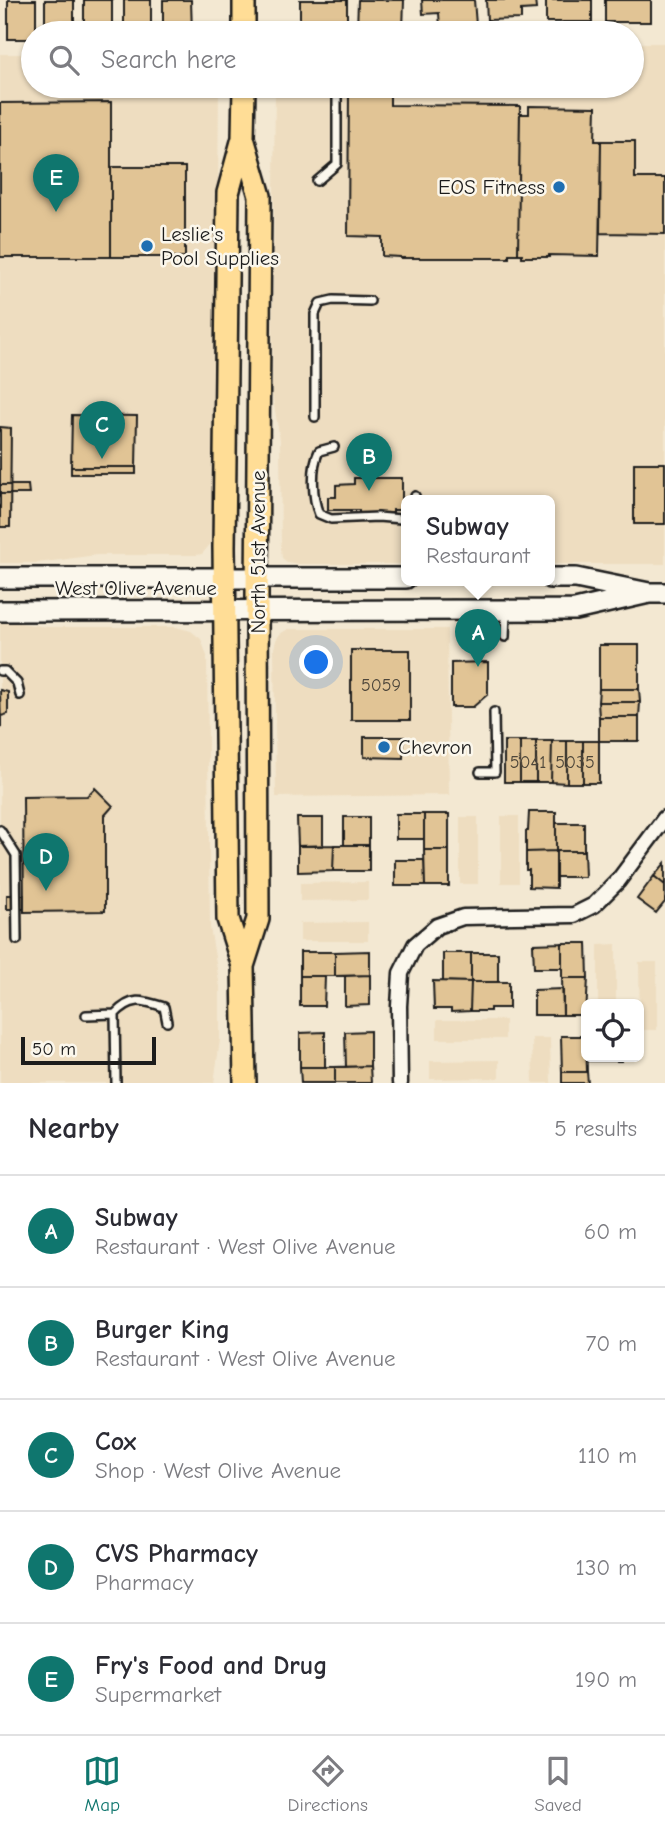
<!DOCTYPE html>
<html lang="en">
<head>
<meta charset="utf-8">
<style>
  body { margin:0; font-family:"Comic Neue",sans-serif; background:#f2f2f3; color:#2b2b33 }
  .controls { position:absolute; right:21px; bottom:21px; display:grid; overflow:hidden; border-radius:10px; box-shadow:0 2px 5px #0004 }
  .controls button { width:63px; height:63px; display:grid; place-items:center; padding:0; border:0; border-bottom:2px solid #e1e1e2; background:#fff; color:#2b2b33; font:35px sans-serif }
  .scale { position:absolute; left:21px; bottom:18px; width:135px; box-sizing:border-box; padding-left:7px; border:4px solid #1c1c1c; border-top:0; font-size:19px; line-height:24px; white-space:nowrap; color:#1c1c1c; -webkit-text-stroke:5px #fbf7ec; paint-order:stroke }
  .you { position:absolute; left:317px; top:663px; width:24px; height:24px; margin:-18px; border:5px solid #fff; border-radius:50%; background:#1a73e8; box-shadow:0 0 0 10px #1a73e833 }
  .badge { display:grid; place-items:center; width:46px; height:46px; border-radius:50%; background:#0f766e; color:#fff; font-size:23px; font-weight:700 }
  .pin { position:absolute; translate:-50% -58px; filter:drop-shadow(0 2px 4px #0008) }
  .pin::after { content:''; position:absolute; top:37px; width:24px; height:21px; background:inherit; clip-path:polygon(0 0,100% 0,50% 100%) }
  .popup { position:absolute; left:401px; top:495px; width:154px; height:91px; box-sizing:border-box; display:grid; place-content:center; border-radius:10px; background:#fff; filter:drop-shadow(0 2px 5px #0005); font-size:23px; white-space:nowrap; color:#7c7c81 }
  .popup b { font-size:26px; color:#2b2b33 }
  .popup::after { content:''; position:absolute; left:50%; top:100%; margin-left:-14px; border:14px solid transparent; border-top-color:#fff }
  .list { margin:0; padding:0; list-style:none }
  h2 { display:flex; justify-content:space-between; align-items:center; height:91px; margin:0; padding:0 28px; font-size:30px }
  h2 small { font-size:23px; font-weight:400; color:#7c7c81 }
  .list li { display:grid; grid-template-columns:46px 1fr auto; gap:21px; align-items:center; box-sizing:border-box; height:112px; padding:0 28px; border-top:2px solid #e1e1e2 }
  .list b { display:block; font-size:26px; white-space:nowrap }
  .list p { margin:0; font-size:23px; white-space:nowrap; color:#7c7c81 }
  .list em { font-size:23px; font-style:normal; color:#7c7c81 }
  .icon { flex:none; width:38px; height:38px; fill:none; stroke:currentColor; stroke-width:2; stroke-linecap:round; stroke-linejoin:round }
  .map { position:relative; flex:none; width:665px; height:1083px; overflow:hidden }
  .search { position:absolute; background:#fff; box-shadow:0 2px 5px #0004; left:21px; right:21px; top:21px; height:77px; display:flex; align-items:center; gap:18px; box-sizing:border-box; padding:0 24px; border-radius:38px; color:#7c7c81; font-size:26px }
  .sheet { height:651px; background:#fff }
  nav { display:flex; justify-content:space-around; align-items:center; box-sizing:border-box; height:98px; border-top:2px solid #e1e1e2; background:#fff; font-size:19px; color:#7c7c81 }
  nav a { display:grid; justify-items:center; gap:4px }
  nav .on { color:#0f766e }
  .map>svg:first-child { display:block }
  .built { fill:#eeddc0 }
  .building { fill:#e1c495; stroke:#1c1c1c; stroke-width:2 }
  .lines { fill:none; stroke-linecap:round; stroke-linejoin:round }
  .lane-casing { stroke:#1c1c1c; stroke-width:12 }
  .street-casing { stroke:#1c1c1c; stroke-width:19 }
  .secondary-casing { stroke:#1c1c1c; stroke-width:24 }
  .primary-casing { stroke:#1c1c1c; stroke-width:26 }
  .lane { stroke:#fbf7ec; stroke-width:7 }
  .street { stroke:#fbf7ec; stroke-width:14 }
  .secondary { stroke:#fbf7ec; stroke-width:19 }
  .primary { stroke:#ffdd96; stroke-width:21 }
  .poi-dot { fill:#1f6fb2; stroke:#fbf7ec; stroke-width:2.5 }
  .labels { text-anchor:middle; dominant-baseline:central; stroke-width:5; stroke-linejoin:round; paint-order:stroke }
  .number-label { font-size:18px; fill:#4d463a }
  .poi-label { font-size:21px; fill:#1c1c1c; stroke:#fbf7ec; text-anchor:start }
  .street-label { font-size:21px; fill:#1c1c1c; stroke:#fbf7ec }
</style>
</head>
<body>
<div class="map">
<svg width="665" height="1083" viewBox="0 0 665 1083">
  <rect width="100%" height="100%" fill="#f3e8d2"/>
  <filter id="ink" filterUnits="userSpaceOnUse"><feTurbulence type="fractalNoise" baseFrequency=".0143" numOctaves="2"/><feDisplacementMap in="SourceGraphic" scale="14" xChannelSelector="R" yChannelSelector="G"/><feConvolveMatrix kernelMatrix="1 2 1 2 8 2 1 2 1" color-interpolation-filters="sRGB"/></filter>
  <g filter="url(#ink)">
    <path class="built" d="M 632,43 L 665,43 L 665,564 L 550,564 L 550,501 L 406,501 L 406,564 L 299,564 L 287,562 L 282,558 L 281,550 L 280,440 L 272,393 L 275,86 L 632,86 Z
      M 0,54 L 33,54 L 33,86 L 219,86 L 215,534 L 213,541 L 202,554 L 196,555 L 96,555 L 38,563 L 0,563 Z
      M 0,620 L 47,627 L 176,627 L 191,631 L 201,639 L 207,656 L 210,927 L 220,987 L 220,1040 L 214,1083 L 0,1083 Z
      M 288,629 L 447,629 L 449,795 L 276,797 L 274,649 L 276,640 L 280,634 Z
      M 501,816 L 519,816 L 519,883 L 501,883 Z
      M 460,817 L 478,817 L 478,884 L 460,884 Z
      M 368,882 L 368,900 L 300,901 L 300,883 Z
      M 368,922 L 368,941 L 300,941 L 300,923 Z
      M 616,944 L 616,1004 L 598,1004 L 598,945 Z
      M 639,962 L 657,962 L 657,1030 L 640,1030 Z
      M 437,1020 L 505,1020 L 505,1039 L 437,1039 Z
      M 532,1038 L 550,1038 L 551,1083 L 533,1083 Z
      M 499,1060 L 499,1078 L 430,1079 L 430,1061 Z"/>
    <path class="building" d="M 8,0 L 36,0 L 36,33 L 33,33 L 33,39 L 8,39 Z
      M 45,0 L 74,0 L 74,33 L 45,33 Z
      M 84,0 L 112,0 L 112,33 L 84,33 Z
      M 124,0 L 151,0 L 151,33 L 124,33 Z
      M 163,0 L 191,0 L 192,33 L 163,33 Z
      M 300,0 L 347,0 L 347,33 L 300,33 Z
      M 358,0 L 404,0 L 403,30 L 357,30 Z
      M 422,0 L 474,0 L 476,25 L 440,27 L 439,13 L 423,14 Z
      M 486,0 L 535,0 L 536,9 L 521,10 L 521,19 L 487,20 Z
      M 546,0 L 592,0 L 592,22 L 546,22 Z
      M 605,0 L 651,0 L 651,22 L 605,22 Z
      M 374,86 L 390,86 L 390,105 L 520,106 L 518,254 L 509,254 L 509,258 L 400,258 L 400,257 L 382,256 L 382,237 L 348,236 L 349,90 L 374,90 Z
      M 111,102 L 111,257 L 0,257 L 0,103 Z
      M 529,106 L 596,107 L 595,141 L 601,141 L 599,256 L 549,255 L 549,257 L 522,257 L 522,254 L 518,254 L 520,114 L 529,114 Z
      M 601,141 L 635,141 L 635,178 L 665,178 L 665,234 L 600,233 Z
      M 111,167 L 185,167 L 185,257 L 111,257 Z
      M 72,415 L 137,416 L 136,467 L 71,467 Z
      M 0,427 L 11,428 L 10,527 L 0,527 Z
      M 634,463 L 665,463 L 665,524 L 634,524 Z
      M 71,467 L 136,467 L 136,474 L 71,474 Z
      M 354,478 L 402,478 L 402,510 L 393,510 L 393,513 L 359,513 L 359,510 L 328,510 L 328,497 L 336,497 L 336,485 L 354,484 Z
      M 0,485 L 28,485 L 29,494 L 0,494 Z
      M 599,645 L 639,645 L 639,689 L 599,689 Z
      M 351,650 L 410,650 L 410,720 L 351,720 Z
      M 488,662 L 488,694 L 473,707 L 451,707 L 451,663 Z
      M 599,689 L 639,689 L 640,702 L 598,702 Z
      M 0,690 L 8,692 L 8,714 L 1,716 L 1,728 Z
      M 598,702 L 640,702 L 639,717 L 599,717 Z
      M 599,717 L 639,717 L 639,741 L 599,741 Z
      M 364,737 L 404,737 L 403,758 L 364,757 Z
      M 504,741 L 520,741 L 520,782 L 504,782 Z
      M 520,741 L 536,741 L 536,782 L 520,782 Z
      M 536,741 L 552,741 L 551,782 L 536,782 Z
      M 552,741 L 567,741 L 567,783 L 551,782 Z
      M 567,741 L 583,741 L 583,783 L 567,783 Z
      M 583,741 L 599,741 L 599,783 L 583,783 Z
      M 95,788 L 113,806 L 105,815 L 105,911 L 24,912 L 23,797 L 87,796 Z
      M 529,812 L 556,812 L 556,851 L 526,852 L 526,831 L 528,831 Z
      M 396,814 L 424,814 L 424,839 L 396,839 Z
      M 424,814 L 449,814 L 449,850 L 424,850 Z
      M 344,817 L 369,817 L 369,845 L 344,845 Z
      M 297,818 L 323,818 L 323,846 L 298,846 Z
      M 556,823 L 584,823 L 584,851 L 556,851 Z
      M 334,845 L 333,871 L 298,872 L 298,846 Z
      M 334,845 L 369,845 L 369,871 L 333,871 Z
      M 424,850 L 449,850 L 449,886 L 425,886 Z
      M 556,851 L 556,888 L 529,887 L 529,870 L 526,870 L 526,852 Z
      M 556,851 L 584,851 L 585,877 L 556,877 Z
      M 395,860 L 424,860 L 425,886 L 395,886 Z
      M 665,863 L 665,885 L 654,876 Z
      M 654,876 L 665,885 L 665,902 L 656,913 L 637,899 Z
      M 7,895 L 24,895 L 24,909 L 7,909 Z
      M 562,943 L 587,943 L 588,978 L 562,978 Z
      M 562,943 L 562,968 L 534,968 L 533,944 Z
      M 370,951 L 370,975 L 335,976 L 335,952 Z
      M 300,952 L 335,952 L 335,976 L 300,976 Z
      M 443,953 L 471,953 L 471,982 L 443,981 Z
      M 471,953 L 498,953 L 498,982 L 471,982 Z
      M 370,975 L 370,1005 L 345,1006 L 345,976 Z
      M 300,976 L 325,976 L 324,1006 L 300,1006 Z
      M 562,978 L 588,978 L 586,1015 L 563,1015 Z
      M 433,981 L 471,982 L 470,1011 L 451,1012 L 451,1009 L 434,1009 Z
      M 471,982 L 509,982 L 509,1008 L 490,1008 L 490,1011 L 470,1011 Z
      M 563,989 L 563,1015 L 534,1015 L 534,990 Z
      M 370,1031 L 370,1066 L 346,1067 L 345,1032 Z
      M 325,1032 L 325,1067 L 300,1067 L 300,1033 Z
      M 561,1036 L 586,1036 L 587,1072 L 562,1072 Z
      M 587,1057 L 622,1057 L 622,1061 L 587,1061 Z
      M 370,1066 L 371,1083 L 335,1083 L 335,1067 Z
      M 300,1067 L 335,1067 L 335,1083 L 301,1083 Z
      M 562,1072 L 587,1072 L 588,1083 L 562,1083 Z"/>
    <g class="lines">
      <defs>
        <path id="lane" d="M 317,181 L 337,164 L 337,94 L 333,86
          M 315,417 L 315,314 L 320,303 L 333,300 L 370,301
          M 334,447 L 319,451 C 311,467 312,498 319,514 L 331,519 L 378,517 L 401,519 L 406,515
          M 414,501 L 415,496
          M 505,637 L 506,611
          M 0,671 L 5,671 L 17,683 L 20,695
          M 480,772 L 495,772 L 494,712
          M 0,830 L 16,855 L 17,940
          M 115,1014 C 132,996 142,1000 164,1007 L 167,1022
          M 86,1015 L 115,1014 L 116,1083"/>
        <path id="street" d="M 400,1083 L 399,1006 L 401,973 L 415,945 L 437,926 L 463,917 L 574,915 L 594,905 L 618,881 L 665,818"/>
        <path id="secondary" d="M 0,578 L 406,578
          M 550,578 L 576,578 L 649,593 L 665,593
          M 0,611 L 575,610 L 649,593"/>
        <path id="primary" d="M 244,33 L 244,0
          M 244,86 L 243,138 L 228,193 L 224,547 L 228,919 L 243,966 L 245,1083
          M 243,138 L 260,196 L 257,597 L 258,919 L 243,966"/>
      </defs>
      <use href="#lane" class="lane-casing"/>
      <use href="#street" class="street-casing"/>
      <use href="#secondary" class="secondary-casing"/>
      <use href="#primary" class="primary-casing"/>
      <use href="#lane" class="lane"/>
      <use href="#street" class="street"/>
      <use href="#secondary" class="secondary"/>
      <use href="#primary" class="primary"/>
    </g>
  </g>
  <g class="poi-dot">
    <circle cx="559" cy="187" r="7"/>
    <circle cx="147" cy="246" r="7"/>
    <circle cx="384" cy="747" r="7"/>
  </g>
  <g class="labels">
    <g class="number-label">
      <text x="381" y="685">5059</text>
      <text x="528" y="762">5041</text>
      <text x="575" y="762">5035</text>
    </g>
    <g class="poi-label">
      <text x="545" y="187" text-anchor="end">EOS Fitness</text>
      <text x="161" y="234">Leslie's<tspan x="161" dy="24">Pool Supplies</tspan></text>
      <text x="398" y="747">Chevron</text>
    </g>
    <g class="street-label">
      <text transform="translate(258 552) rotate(-90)">North 51st Avenue</text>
      <text x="136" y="588">West Olive Avenue</text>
    </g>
  </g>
</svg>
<div class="controls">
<button><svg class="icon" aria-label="locate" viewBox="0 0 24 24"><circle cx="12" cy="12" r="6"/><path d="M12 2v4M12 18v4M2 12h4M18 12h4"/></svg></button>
</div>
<div class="scale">50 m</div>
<div class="you"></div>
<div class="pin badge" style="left:478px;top:667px">A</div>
<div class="popup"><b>Subway</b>Restaurant</div>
<div class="pin badge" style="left:369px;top:491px">B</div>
<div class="pin badge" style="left:102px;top:459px">C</div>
<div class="pin badge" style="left:46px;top:891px">D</div>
<div class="pin badge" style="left:56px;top:212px">E</div>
<div class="search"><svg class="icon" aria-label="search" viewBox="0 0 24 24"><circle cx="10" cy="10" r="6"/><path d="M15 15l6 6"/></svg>Search here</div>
</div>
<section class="sheet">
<h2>Nearby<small>5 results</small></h2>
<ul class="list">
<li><span class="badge">A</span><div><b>Subway</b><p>Restaurant · West Olive Avenue</p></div><em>60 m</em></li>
<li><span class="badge">B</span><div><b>Burger King</b><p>Restaurant · West Olive Avenue</p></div><em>70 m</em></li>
<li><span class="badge">C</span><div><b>Cox</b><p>Shop · West Olive Avenue</p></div><em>110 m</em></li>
<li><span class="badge">D</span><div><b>CVS Pharmacy</b><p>Pharmacy</p></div><em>130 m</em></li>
<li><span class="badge">E</span><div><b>Fry's Food and Drug</b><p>Supermarket</p></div><em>190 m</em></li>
</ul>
</section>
<nav>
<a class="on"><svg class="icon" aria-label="map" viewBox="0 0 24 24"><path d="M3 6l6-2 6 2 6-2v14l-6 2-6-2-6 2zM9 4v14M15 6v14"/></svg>Map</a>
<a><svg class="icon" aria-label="directions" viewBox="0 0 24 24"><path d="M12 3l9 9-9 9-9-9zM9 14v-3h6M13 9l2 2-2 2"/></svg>Directions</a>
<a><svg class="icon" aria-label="saved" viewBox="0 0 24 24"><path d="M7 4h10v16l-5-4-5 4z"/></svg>Saved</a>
</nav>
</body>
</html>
